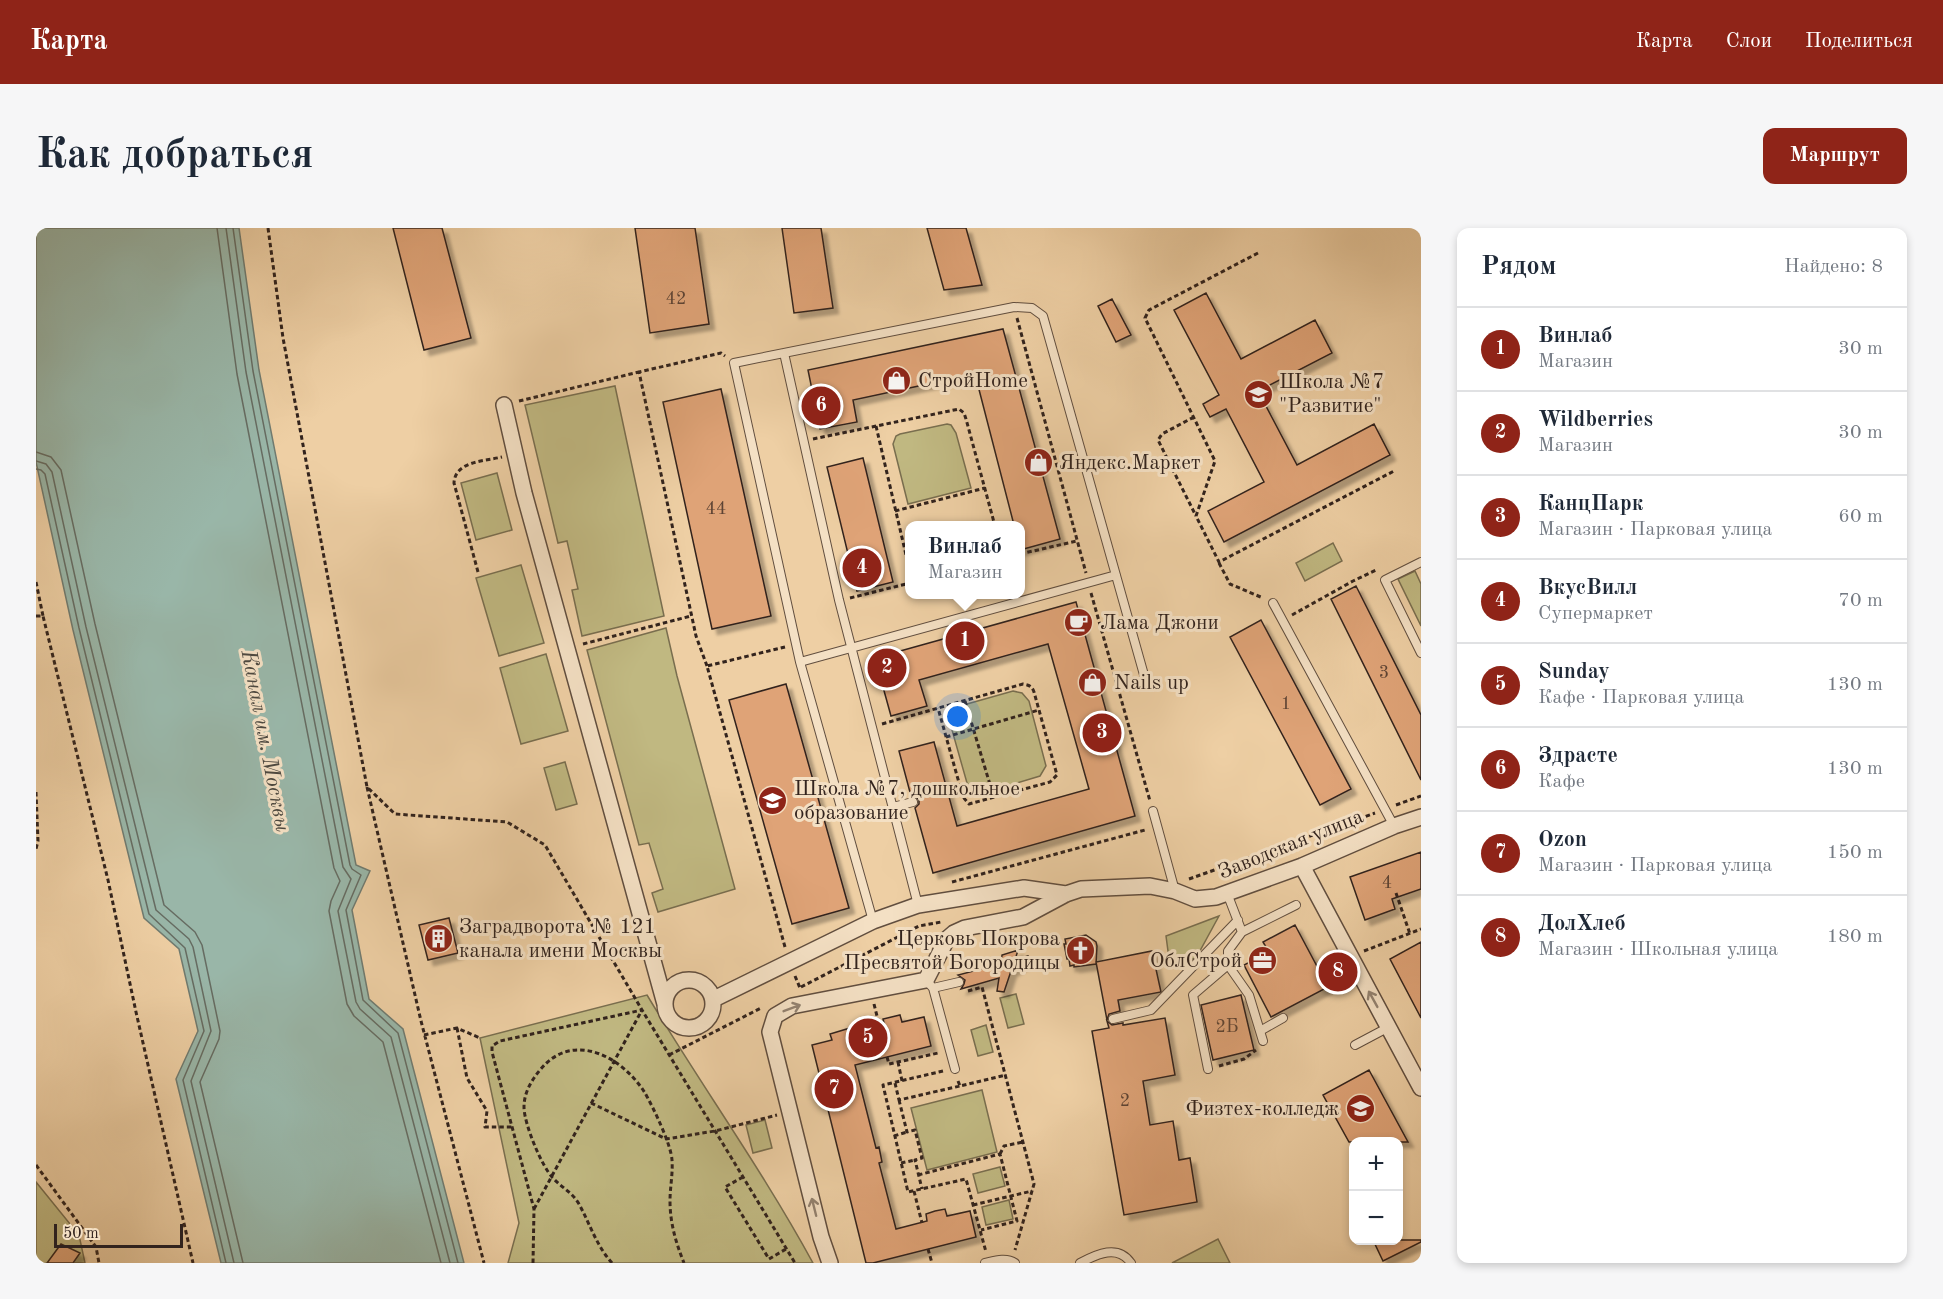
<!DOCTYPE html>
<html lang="ru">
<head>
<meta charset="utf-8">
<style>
  body { margin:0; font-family:"Old Standard TT",serif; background:#f6f6f7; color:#1f2937 }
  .controls { position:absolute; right:18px; bottom:18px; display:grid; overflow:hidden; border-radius:12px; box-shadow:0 3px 9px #0003 }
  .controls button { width:54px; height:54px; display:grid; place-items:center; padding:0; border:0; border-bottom:2px solid #e0e1e3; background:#fff; color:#1f2937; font:30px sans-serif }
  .scale { position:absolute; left:18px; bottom:15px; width:129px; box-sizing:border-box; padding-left:6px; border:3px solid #32231d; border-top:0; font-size:16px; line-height:21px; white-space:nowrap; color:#32231d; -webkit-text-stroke:4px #f4e0c4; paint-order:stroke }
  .you { position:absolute; left:922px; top:489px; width:21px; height:21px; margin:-15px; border:4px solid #fff; border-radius:50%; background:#1a73e8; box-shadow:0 0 0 9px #1a73e833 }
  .badge { display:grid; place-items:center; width:39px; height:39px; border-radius:50%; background:#8f2418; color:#fff; font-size:20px; font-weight:700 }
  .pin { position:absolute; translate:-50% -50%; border:3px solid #fff; box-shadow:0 2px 6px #0006 }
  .popup { position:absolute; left:869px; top:293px; width:120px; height:78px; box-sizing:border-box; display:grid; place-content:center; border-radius:12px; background:#fff; filter:drop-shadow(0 2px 4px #0005); font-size:20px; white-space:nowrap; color:#747a83 }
  .popup b { font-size:22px; color:#1f2937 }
  .popup::after { content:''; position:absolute; left:50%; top:100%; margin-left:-12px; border:12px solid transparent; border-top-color:#fff }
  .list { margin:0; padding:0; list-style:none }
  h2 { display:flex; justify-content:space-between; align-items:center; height:78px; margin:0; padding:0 24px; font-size:26px }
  h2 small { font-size:20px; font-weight:400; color:#747a83 }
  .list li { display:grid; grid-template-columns:39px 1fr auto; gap:18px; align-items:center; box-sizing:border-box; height:84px; padding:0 24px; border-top:2px solid #e0e1e3 }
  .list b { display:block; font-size:22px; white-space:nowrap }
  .list p { margin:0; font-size:20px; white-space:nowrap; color:#747a83 }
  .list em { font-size:20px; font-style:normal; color:#747a83 }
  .map { position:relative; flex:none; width:1385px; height:1035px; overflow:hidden; border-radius:12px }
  header { display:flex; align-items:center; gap:36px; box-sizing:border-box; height:84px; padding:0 30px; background:#8f2418; color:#fff }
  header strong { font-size:28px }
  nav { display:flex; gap:33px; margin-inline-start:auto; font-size:21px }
  .intro { display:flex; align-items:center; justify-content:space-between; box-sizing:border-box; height:144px; padding:0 36px }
  h1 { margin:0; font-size:42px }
  .button { padding:15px 27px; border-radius:12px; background:#8f2418; color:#fff; font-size:21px; font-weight:700 }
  main { display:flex; gap:36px; padding:0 36px }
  aside { flex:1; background:#fff; border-radius:12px; box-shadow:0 3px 9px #0003 }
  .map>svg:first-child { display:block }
  .green { fill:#c0b881; stroke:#796e4f; stroke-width:1.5 }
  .water { fill:#99b6a8; stroke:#707b70; stroke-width:1.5 }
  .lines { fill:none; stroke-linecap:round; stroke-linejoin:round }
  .shore { stroke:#666c62; stroke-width:1.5 }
  .building { fill:#dfa377; stroke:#32231d; stroke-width:1.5; filter:url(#shadow) }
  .service-casing { stroke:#614e3f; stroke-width:10 }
  .minor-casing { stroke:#614e3f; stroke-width:18 }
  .path { stroke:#32231d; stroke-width:3; stroke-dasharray:4.5 3; stroke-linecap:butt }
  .service { stroke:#f4e0c4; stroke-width:8 }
  .minor { stroke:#f4e0c4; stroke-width:15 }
  .oneway { stroke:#938270 }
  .labels { text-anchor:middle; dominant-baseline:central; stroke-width:6; stroke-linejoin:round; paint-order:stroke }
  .number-label { font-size:18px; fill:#5d4334 }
  .poi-label { font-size:21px; fill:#32231d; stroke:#f4e0c4; text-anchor:start }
  .street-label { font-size:21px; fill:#32231d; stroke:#f4e0c4 }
  .water-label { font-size:22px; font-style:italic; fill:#4c4840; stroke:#f4e0c4 }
</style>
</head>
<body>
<header>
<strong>Карта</strong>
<nav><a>Карта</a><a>Слои</a><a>Поделиться</a></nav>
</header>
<div class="intro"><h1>Как добраться</h1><a class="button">Маршрут</a></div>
<main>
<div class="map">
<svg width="1385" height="1035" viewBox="0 0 1385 1035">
  <defs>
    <filter id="shadow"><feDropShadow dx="5.5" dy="5.5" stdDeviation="1.5" flood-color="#0004"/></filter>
  </defs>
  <rect width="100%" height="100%" fill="#eecfa4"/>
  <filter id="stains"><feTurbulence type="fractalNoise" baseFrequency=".00333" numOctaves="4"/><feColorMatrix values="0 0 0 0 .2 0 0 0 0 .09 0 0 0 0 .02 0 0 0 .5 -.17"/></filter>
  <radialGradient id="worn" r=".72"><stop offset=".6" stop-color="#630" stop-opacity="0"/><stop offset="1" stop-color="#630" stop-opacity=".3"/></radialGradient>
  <path class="green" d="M 579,158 L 628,388 L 546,408 L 536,362 L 542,361 L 531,313 L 522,315 L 489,177 Z
    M 911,196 L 915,197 L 920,205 L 935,260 L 872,276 L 857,216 L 860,208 L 864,206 Z
    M 461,245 L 476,302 L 440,312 L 425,255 Z
    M 1297,315 L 1306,333 L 1269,353 L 1260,335 Z
    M 485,337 L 508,415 L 463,428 L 440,350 Z
    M 1379,343 L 1385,356 L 1385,398 L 1362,351 Z
    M 630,400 L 641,448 L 699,661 L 622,684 L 616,665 L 627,661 L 613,615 L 603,617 L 551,422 Z
    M 510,426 L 532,503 L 485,516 L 464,440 Z
    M 977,463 L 986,465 L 993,473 L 1010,538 L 1004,548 L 951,564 C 942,566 936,563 931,555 L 914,495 L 915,486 L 924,478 Z
    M 529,534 L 541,576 L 520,582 L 508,540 Z
    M 1183,688 L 1160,730 L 1134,738 L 1130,708 Z
    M 980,766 L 988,796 L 972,800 L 964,770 Z
    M 611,767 C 665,857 727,943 777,1035 L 472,1035 L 483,995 L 444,810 Z
    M 950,797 L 957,824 L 942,828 L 935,802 Z
    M 946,862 L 961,924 L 891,942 L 875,880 Z
    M 729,892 L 736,920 L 717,925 L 710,897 Z
    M 964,939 L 969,958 L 942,965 L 937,946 Z
    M 0,954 L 43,1007 L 49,1035 L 0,1035 Z
    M 973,972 L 977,991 L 950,997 L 946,979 Z
    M 1182,1011 L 1194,1035 L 1136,1035 Z"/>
  <path class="water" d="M 0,0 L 203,0 L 223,142 L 320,637 L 334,643 L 316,682 L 333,771 L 367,801 L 428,1035 L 185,1035 L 140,851 L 162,803 L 143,721 L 108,690 L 37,402 L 0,234 Z"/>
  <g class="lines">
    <path class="shore" d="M 181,0 L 201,146 L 298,640 L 304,653 L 295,673 L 293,683 L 311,776 L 318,788 L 347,814 L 405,1035
      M 190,0 L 210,144 L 307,639 L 315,651 L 302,683 L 320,774 L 324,781 L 355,809 L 414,1035
      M 197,0 L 217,143 L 314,637 L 316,641 L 325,647 L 310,682 L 327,772 L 362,805 L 422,1035
      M 0,224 L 15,229 L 25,242 L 59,396 L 128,677 L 159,704 L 166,717 L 184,803 L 183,811 L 164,854 L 207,1035
      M 0,233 L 10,236 L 16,244 L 50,399 L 120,682 L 153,711 L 157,719 L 175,803 L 155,853 L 198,1035
      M 0,241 L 5,242 L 9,246 L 43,400 L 113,686 L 149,720 L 168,803 L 147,852 L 190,1035"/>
  </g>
  <path class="building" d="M 357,0 L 406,0 L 435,110 L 388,122 Z
    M 599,0 L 659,0 L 673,96 L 614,105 Z
    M 746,0 L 785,0 L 797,80 L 758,85 Z
    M 891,0 L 930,0 L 946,57 L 908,62 Z
    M 1170,65 L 1205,131 L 1279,92 L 1296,125 L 1222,163 L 1261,237 L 1338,196 L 1354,227 L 1188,314 L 1172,283 L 1228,254 L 1190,181 L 1174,189 L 1170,182 L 1167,176 L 1183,167 L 1138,82 Z
    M 1076,71 L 1095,107 L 1080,114 L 1062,78 Z
    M 967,101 L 1024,311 L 984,322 L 984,297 L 978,297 L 939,146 L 817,172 L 821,194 L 784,201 L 772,142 Z
    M 685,161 L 735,388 L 676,401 L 627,174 Z
    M 827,230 L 857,354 L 821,363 L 791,239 Z
    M 1320,358 L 1385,487 L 1385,552 L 1295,371 Z
    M 1040,374 L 1099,588 L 897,645 L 879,580 L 883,576 L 883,572 L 879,568 L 875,568 L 863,523 L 898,514 L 921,598 L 1053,561 L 1012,416 L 883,452 L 891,478 L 855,488 L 839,430 Z
    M 1225,392 L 1315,561 L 1284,577 L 1194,409 Z
    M 750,456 L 813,680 L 756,696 L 693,472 Z
    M 1385,624 L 1385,661 L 1356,671 L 1359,681 L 1329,692 L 1314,649 Z
    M 413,690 L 422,725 L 392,732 L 383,697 Z
    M 1259,697 L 1292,759 L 1235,789 L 1208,737 L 1233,724 L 1227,714 Z
    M 1050,707 L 1060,714 L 1061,718 L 1060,736 L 1038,739 L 1038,737 L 1034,738 L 1033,731 L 1031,731 L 1028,716 L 1030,716 L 1029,711 Z
    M 1385,714 L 1385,790 L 1354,731 Z
    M 982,722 L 979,732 L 992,728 L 994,731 L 975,743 L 968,764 L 961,763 L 963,750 L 925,761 L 928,756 L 929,752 L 922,747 L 965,736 L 966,727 Z
    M 1116,723 L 1125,764 L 1082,772 L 1084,783 L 1073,786 L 1071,792 L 1060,734 Z
    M 1205,767 L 1218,822 L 1177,832 L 1165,777 Z
    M 864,787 L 866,794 L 888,789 L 895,818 L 819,837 L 840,920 L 843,919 L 846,934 L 843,935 L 860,1001 L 891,993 L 890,986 L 899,983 L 909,981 L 911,988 L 934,983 L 940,1009 L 837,1035 L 830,1035 L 776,817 L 796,812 L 794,806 L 814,800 L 816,807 L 849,799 L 847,791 Z
    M 1129,790 L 1139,847 L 1107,853 L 1114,897 L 1137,893 L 1143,932 L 1154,930 L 1161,974 L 1088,987 L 1056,803 L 1073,800 L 1071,793 L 1076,797 L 1087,795 L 1087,797 Z
    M 1333,842 L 1372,914 L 1313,914 L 1287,867 Z
    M 1337,1012 L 1385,1012 L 1385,1014 L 1347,1033 Z
    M 25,1016 L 44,1025 L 37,1035 L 11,1035 Z"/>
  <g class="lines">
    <defs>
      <path id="service" d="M 748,125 L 803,372 L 882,677
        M 1385,334 L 1349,352 L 1385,425
        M 1237,375 L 1358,598
        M 764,434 L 698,135 L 978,79 L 996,80 L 1007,88 L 1110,454
        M 857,579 L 877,574
        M 1117,583 L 1139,663
        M 1191,665 L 1206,704 L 1192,723 L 1192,737 L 1213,767 L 1227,813
        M 837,693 L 764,434 L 1080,347
        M 1206,704 L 1260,677
        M 890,752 L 897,760 L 919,841
        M 897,760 L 923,754
        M 1077,791 L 1115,782 L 1202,692
        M 1224,803 L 1247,790
        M 1319,817 L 1353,799
        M 1172,841 L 1157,767 L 1192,737
        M 949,1035 C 958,1033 970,1029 979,1035
        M 1044,1035 C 1061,1026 1082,1016 1095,1035"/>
      <path id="minor" d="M 468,177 L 488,265 L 629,776
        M 1266,638 L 1385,860
        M629 776a24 24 0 1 1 48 0a24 24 0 1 1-48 0Z
        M 678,771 L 837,693 L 882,677 L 988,660 L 1030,666
        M 794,1035 L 785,1009 L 734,804 L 739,788 L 756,778 L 890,752 L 911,711 L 918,705 L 929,700 L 987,689 L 1030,666 L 1045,661 L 1114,658 L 1139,663 L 1159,671 L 1180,669 L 1266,638 L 1358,598 L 1385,589"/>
    </defs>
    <use href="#service" class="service-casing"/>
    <use href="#minor" class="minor-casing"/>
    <path class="path" d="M 232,0 L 247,110 L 331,559 L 359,586 L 471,594 L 509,617 L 606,782 L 759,1035
      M 1222,25 L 1113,82 L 1109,90 L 1179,233 L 1160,288 L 1183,334 L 1358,243
      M 981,90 L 1050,345
      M 483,173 L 603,144
      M 1158,189 L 1126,206 L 1122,212 L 1160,288
      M 840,198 L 874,344
      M 777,211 L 923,181 L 928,185 L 930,191 L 959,298
      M 859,283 L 949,260
      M 984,326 L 1041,313
      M 1183,335 L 1194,356 L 1227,370
      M 442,344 L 418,255 C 419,233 449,233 466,229
      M 0,354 L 7,388
      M 1055,365 L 1114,573
      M 814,370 L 874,355
      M 1256,387 L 1317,353 L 1340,342
      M 0,388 L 7,388 L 72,652 L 100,784 L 157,1035
      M 547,416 L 655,388
      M 671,438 L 660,408 L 603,144 L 685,125 L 689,128
      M 929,473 L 958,570
      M 846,496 L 987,456 C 993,457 996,458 998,464 L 1021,547 L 1014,554 L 933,576 L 927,569 L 902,480
      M 910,509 L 1003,482
      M 331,559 L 385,793 L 448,1035
      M 0,564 L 2,613 L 0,621
      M 1360,577 L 1385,568
      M 1153,651 L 1339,585
      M 916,654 L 1109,602
      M 1360,665 L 1374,706
      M 749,719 L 671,438 L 749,419
      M 1328,723 L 1385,701
      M 759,748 L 764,760
      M 765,759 L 883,698 L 905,694
      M 932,763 L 946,759 L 998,956 L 979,1022
      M 838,776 L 844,800
      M 421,800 L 431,850 L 451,883 L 449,899 L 476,899
      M 388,807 L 421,800 L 444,810
      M 633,827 L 725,780
      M 851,829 L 853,836 L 902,825
      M 862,834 L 866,853
      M 1183,838 L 1208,831 L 1220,822
      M 907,843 L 847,857 L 872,964 L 930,951 L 950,1024
      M 922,853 L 924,858 L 970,847
      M 859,855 L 863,872 L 924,858
      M 863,872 L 871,904 L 879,902 L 886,930 L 879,932 L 886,961
      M 555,875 L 630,911 L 679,903 L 741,887
      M 858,908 L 871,904
      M 964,926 L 968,918 L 987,914
      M 865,935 L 879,932
      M 0,937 L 60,1019 L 63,1035
      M 882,947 L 964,926 L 981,993 L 945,1002
      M 707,949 L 689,959 L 733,1031 L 750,1021
      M 878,963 L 886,995
      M 937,977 L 996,963
      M 498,981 L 606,782
      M 892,1021 L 896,1035
      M 497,1035 L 498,981 L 456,824 L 456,818 L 464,813 L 606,782
      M 576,1035 C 560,1017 554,996 543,976 C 536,964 526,960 517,950 C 506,939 488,896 488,879 C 488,865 495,853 504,842 C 536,802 586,828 609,865 C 617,879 635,916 636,932 C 637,946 634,959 634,973 C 634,995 640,1015 648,1035"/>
    <use href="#service" class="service"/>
    <use href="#minor" class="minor"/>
  </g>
  <defs><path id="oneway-shaft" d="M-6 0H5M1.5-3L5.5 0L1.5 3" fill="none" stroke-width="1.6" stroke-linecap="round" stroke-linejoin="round" transform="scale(1.5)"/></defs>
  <g class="oneway">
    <use href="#oneway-shaft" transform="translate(1337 771) rotate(-119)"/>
    <use href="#oneway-shaft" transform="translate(756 780) rotate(-21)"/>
    <use href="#oneway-shaft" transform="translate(778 979) rotate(-104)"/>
  </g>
  <defs>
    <symbol id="shop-disc" viewBox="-11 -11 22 22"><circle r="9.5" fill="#8f2418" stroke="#f4e0c4"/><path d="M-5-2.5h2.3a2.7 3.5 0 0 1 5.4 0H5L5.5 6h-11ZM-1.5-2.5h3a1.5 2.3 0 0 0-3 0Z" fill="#fff"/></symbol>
    <symbol id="school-disc" viewBox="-11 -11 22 22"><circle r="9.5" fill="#8f2418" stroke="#f4e0c4"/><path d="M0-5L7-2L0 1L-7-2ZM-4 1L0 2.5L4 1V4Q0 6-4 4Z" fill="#fff"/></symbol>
    <symbol id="cafe-disc" viewBox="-11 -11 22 22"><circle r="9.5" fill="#8f2418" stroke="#f4e0c4"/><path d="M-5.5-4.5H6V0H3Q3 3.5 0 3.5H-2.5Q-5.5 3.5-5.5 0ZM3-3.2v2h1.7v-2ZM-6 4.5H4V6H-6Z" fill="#fff"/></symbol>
    <symbol id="building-disc" viewBox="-11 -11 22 22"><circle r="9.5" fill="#8f2418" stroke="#f4e0c4"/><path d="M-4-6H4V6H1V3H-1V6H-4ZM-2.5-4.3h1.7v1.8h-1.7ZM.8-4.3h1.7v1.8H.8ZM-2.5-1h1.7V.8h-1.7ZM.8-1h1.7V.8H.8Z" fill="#fff"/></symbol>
    <symbol id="church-disc" viewBox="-11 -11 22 22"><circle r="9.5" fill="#8f2418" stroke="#f4e0c4"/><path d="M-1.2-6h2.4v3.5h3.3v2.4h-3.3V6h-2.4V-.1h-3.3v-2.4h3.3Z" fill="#fff"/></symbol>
    <symbol id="office-disc" viewBox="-11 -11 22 22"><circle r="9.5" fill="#8f2418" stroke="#f4e0c4"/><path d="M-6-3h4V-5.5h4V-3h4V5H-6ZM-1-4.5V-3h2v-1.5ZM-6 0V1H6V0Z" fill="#fff"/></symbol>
    <symbol id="university-disc" viewBox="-11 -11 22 22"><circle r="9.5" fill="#8f2418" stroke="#f4e0c4"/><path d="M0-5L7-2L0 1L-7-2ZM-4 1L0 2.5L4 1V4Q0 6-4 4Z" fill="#fff"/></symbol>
  </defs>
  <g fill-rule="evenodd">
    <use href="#shop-disc" x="844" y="136" width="33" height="33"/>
    <use href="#school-disc" x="1206" y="150" width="33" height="33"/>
    <use href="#shop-disc" x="986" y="218" width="33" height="33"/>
    <use href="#cafe-disc" x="1026" y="378" width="33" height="33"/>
    <use href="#shop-disc" x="1040" y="438" width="33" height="33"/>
    <use href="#school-disc" x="720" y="556" width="33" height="33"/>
    <use href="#building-disc" x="386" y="694" width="33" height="33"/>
    <use href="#church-disc" x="1028" y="706" width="33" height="33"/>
    <use href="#office-disc" x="1210" y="716" width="33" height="33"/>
    <use href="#university-disc" x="1308" y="864" width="33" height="33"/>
  </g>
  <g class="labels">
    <g class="number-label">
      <text x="640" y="71">42</text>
      <text x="680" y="281">44</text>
      <text x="1348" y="445">3</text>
      <text x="1250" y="476">1</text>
      <text x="1351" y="655">4</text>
      <text x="1191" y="799">2Б</text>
      <text x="1089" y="873">2</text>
    </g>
    <g class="poi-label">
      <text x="882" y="153">СтройHome</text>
      <text x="1243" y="154">Школа №7<tspan x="1243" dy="24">"Развитие"</tspan></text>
      <text x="1023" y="235">Яндекс.Маркет</text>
      <text x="1064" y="395">Лама Джони</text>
      <text x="1078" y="455">Nails up</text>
      <text x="758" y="561">Школа №7, дошкольное<tspan x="758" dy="24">образование</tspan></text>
      <text x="423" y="699">Заградворота № 121<tspan x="423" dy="24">канала имени Москвы</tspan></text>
      <text x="1024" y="711" text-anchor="end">Церковь Покрова<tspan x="1024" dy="24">Пресвятой Богородицы</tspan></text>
      <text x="1206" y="733" text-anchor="end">ОблСтрой</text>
      <text x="1303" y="881" text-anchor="end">Физтех-колледж</text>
    </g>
    <g class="street-label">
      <text transform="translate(1255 617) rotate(-22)">Заводская улица</text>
    </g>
    <g class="water-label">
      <text transform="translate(229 513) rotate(79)">Канал им. Москвы</text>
    </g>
  </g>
  <rect width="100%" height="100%" filter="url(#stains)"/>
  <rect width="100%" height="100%" fill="url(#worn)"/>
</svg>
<div class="controls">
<button>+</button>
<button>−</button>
</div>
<div class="scale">50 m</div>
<div class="you"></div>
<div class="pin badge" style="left:929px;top:413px">1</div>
<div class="popup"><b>Винлаб</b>Магазин</div>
<div class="pin badge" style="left:851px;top:440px">2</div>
<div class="pin badge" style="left:1066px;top:505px">3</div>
<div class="pin badge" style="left:826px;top:340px">4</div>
<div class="pin badge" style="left:832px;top:810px">5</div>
<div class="pin badge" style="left:785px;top:178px">6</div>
<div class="pin badge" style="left:798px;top:861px">7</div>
<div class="pin badge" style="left:1302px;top:744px">8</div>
</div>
<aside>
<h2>Рядом<small>Найдено: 8</small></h2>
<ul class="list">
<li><span class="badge">1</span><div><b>Винлаб</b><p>Магазин</p></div><em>30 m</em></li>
<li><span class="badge">2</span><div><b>Wildberries</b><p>Магазин</p></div><em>30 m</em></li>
<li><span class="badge">3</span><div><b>КанцПарк</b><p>Магазин · Парковая улица</p></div><em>60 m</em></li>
<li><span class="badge">4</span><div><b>ВкусВилл</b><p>Супермаркет</p></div><em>70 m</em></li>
<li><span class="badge">5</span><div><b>Sunday</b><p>Кафе · Парковая улица</p></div><em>130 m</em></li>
<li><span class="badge">6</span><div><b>Здрасте</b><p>Кафе</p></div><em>130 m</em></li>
<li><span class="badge">7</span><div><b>Ozon</b><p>Магазин · Парковая улица</p></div><em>150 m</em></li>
<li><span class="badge">8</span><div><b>ДолХлеб</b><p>Магазин · Школьная улица</p></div><em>180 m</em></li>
</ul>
</aside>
</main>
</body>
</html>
